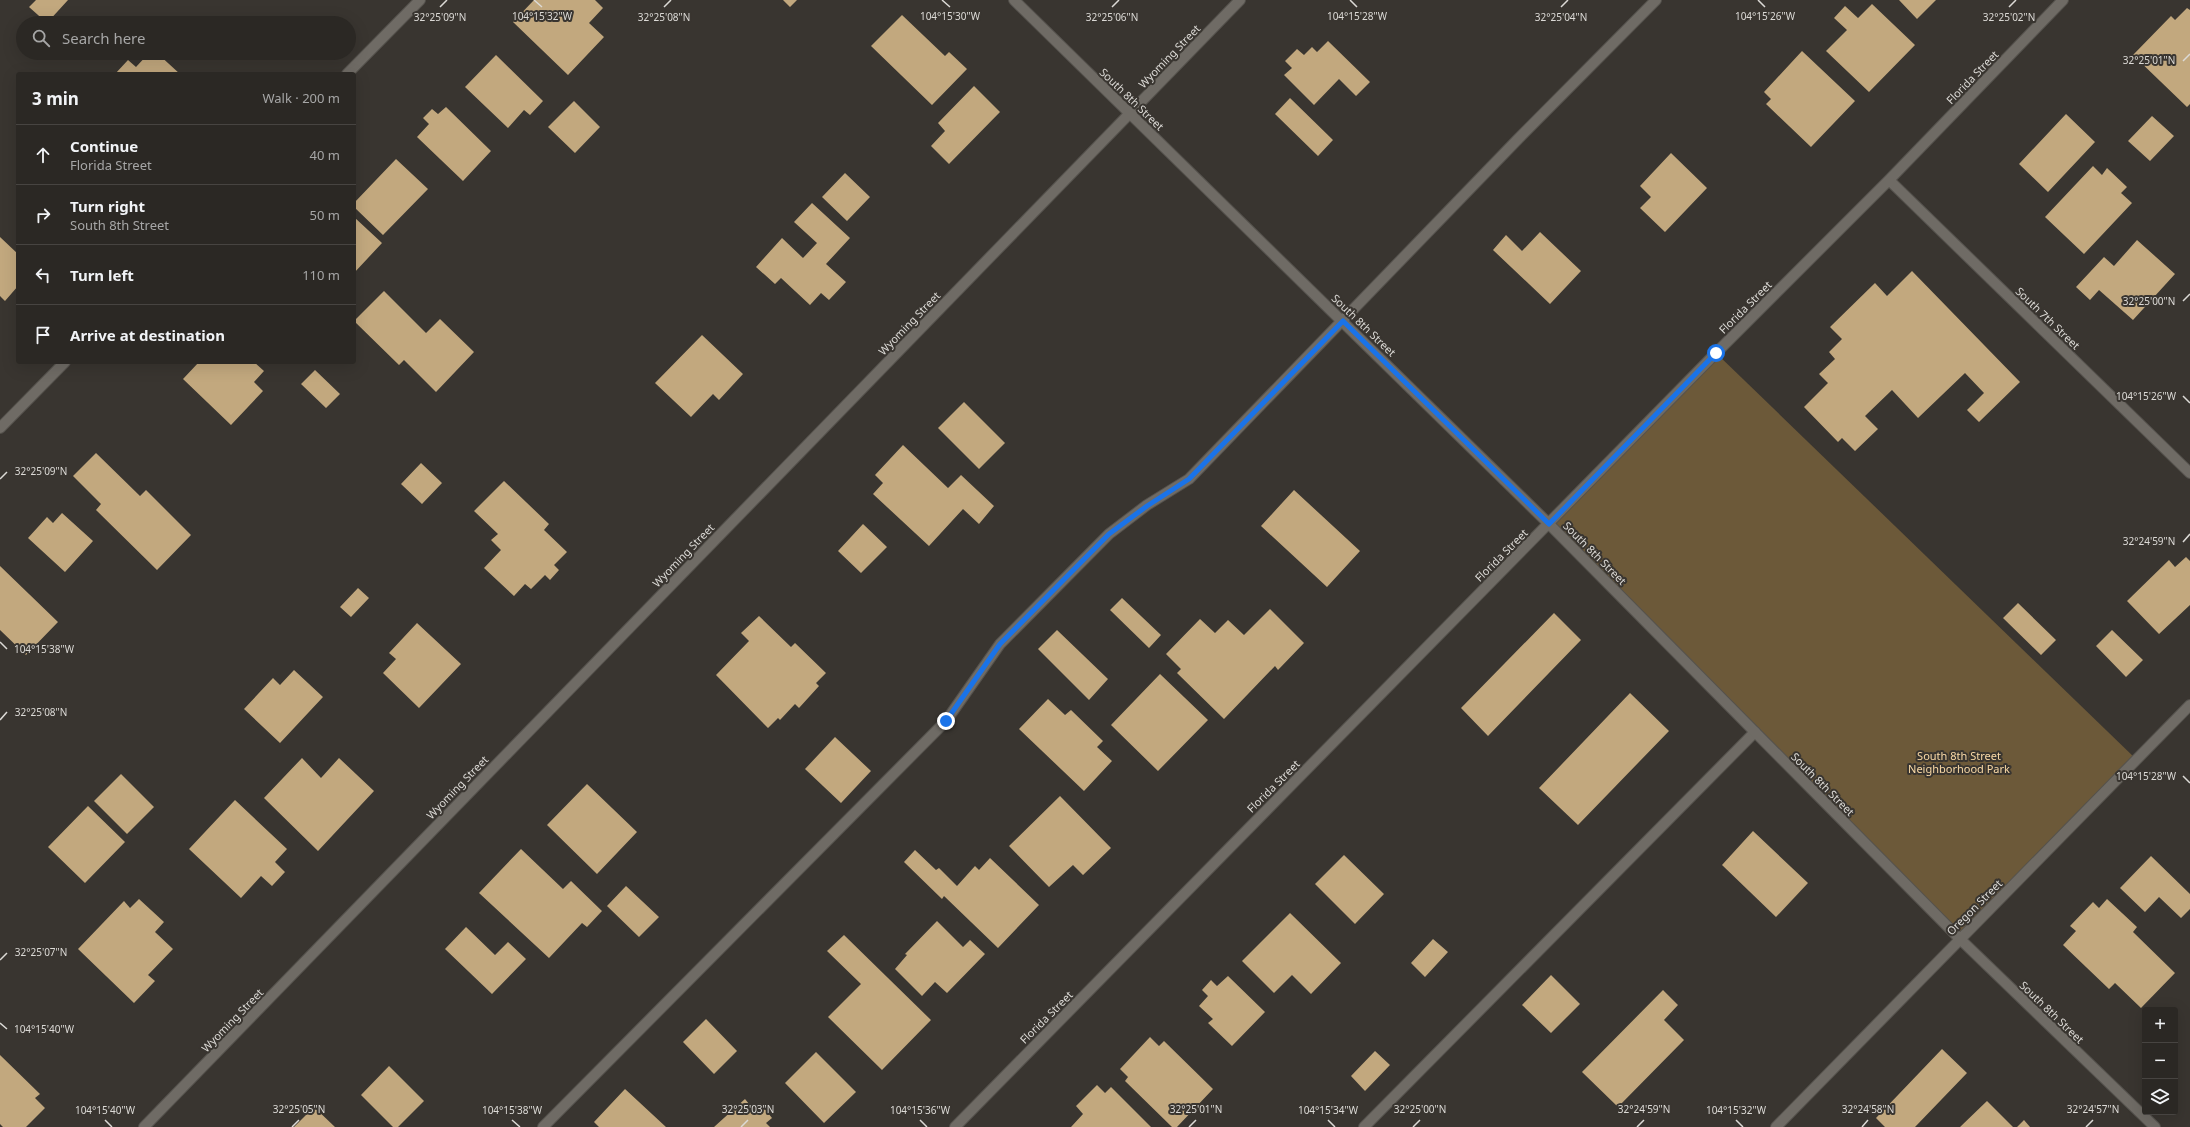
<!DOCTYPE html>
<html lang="en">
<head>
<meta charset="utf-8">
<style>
  body { margin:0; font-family:"Noto Sans",sans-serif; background:#33302c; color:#f1f3f6 }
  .controls { position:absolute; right:12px; bottom:12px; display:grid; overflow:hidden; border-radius:4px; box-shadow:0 4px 16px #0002 }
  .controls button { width:36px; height:36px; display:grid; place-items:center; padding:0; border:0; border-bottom:1px solid #474441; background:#2b2824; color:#f1f3f6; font:20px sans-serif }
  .stop { position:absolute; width:12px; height:12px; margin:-9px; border:3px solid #1a73e8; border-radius:50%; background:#fff }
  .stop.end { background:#1a73e8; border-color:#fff; box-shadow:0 1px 4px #0008 }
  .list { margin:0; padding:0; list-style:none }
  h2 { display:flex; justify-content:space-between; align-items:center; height:52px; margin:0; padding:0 16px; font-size:17px }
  h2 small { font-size:13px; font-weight:400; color:#a6a6a6 }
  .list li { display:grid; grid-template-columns:26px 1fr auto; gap:12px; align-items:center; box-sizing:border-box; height:60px; padding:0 16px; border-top:1px solid #474441 }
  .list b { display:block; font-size:15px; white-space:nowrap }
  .list p { margin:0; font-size:13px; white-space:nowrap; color:#a6a6a6 }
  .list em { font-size:13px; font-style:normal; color:#a6a6a6 }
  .icon { flex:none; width:22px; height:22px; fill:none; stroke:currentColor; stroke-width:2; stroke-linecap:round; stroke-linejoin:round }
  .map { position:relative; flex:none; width:2190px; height:1127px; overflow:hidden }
  .search { position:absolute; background:#2b2824; box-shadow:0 4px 16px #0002; left:16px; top:16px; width:340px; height:44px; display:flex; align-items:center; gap:10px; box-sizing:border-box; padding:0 14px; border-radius:22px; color:#a6a6a6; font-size:15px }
  .panel { position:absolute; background:#2b2824; box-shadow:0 4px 16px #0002; left:16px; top:72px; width:340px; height:292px; border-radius:4px }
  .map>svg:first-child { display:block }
  .green { fill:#6c5939 }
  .building { fill:#c2a87e }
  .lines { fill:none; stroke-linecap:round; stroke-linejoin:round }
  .lane-casing { stroke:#55524d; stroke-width:12 }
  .street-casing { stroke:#55524d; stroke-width:12 }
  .lane { stroke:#6f6b65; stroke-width:10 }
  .street { stroke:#6f6b65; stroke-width:10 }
  .route { stroke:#1a73e8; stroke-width:5 }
  .ticks { fill:none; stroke:#dcdad6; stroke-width:1.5 }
  .labels { text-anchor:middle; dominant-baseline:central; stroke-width:4; stroke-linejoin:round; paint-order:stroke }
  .street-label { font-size:11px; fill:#dcdad6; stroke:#393530 }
  .park-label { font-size:11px; fill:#f9d9a6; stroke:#393530 }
  .ticks-label { font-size:10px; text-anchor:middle; fill:#dcdad6; stroke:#393530; stroke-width:4; stroke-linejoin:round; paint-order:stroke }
</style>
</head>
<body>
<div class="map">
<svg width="2190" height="1127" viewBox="0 0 2190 1127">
  <rect width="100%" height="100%" fill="#393530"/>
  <path class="green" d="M 1716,353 L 2137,760 L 1960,939 L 1549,524 Z"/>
  <path class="building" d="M 36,0 L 68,0 L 47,23 L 29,7 Z
    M 534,0 L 595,0 L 603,8 L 589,23 L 604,37 L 568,75 L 513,22 Z
    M 783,0 L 797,0 L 790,7 Z
    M 1899,0 L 1936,0 L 1917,19 Z
    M 1872,4 L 1915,45 L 1869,92 L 1826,51 L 1847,30 L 1834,18 L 1845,6 L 1858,18 Z
    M 2187,8 L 2190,10 L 2190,104 L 2187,107 L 2133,55 L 2171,16 L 2175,20 Z
    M 902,15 L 945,56 L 949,52 L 967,69 L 932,105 L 871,46 Z
    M 1328,41 L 1370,82 L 1356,96 L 1339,79 L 1314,105 L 1284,75 L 1292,68 L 1285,61 L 1297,49 L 1304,55 L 1312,47 L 1317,52 Z
    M 1802,51 L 1855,101 L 1811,147 L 1766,104 L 1771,99 L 1764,92 Z
    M 149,53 L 157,53 L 180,74 L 115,74 L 128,60 L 136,67 Z
    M 496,55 L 543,101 L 530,115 L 524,110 L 508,128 L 465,87 Z
    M 974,86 L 1000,112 L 949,164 L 931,146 L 945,131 L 938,123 Z
    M 1290,98 L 1333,140 L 1318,156 L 1275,114 Z
    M 574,101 L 600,127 L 575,153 L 548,127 Z
    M 446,107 L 491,151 L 463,181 L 417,137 L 429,124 L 423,118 L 432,109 L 438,114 Z
    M 2066,114 L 2095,142 L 2048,192 L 2019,164 Z
    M 2152,116 L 2174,136 L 2150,161 L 2128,141 Z
    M 1671,153 L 1707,188 L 1665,232 L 1640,208 L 1651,197 L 1640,186 Z
    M 396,159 L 428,189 L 383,235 L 354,207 L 354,203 Z
    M 2093,166 L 2102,175 L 2107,168 L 2127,187 L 2121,193 L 2132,203 L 2084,254 L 2045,217 Z
    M 845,173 L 870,197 L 847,221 L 822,197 Z
    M 812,203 L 850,238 L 826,264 L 846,282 L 829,300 L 821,293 L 810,305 L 781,278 L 775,284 L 756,267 L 782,238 L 803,258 L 817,243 L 794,222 Z
    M 354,217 L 382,243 L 354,273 Z
    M 1540,232 L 1581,271 L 1550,304 L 1493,250 L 1506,235 L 1522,251 Z
    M 0,237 L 18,254 L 18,286 L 5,301 L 0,296 Z
    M 2137,240 L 2175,274 L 2133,320 L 2099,290 L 2090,300 L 2076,287 L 2104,257 L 2114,266 Z
    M 1912,271 L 2020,382 L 1979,422 L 1967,410 L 1984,393 L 1965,373 L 1918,418 L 1892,390 L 1865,416 L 1878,429 L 1855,451 L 1842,438 L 1838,442 L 1804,407 L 1828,383 L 1819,374 L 1835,359 L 1829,352 L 1842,339 L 1830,327 L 1875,283 L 1887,296 Z
    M 384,291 L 426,333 L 440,319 L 474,352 L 436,392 L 404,360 L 399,365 L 354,321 Z
    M 702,335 L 743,374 L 719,400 L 713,394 L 691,417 L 655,383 Z
    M 199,362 L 254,362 L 264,371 L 254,382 L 263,391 L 231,425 L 183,379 Z
    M 315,370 L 340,394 L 326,408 L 301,384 Z
    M 964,402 L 1005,443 L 979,469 L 938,428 Z
    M 903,445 L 948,488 L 961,475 L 994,506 L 979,524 L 963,509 L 929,546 L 873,494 L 883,483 L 875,475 Z
    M 96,453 L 140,496 L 146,490 L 191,535 L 157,570 L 96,510 L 101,504 L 73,476 Z
    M 421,463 L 442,483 L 422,504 L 401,484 Z
    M 504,481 L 549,524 L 544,530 L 567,552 L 554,565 L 559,570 L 550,580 L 545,575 L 531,589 L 525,584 L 514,596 L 484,568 L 501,550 L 491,540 L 498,534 L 474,511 Z
    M 1294,490 L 1360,551 L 1327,587 L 1261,526 Z
    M 62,513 L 93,541 L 65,572 L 28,538 L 47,517 L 53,523 Z
    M 863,524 L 887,547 L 861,573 L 838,551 Z
    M 2186,557 L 2190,561 L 2190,605 L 2159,634 L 2127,601 L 2169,560 L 2175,567 Z
    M 0,566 L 58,622 L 26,655 L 0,630 Z
    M 358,588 L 369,598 L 351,617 L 340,607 Z
    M 1122,598 L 1161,635 L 1149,648 L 1110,610 Z
    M 2018,603 L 2056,640 L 2041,655 L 2003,618 Z
    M 1270,609 L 1304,643 L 1278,670 L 1275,666 L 1224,719 L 1177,673 L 1181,669 L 1166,654 L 1200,619 L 1215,633 L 1228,620 L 1244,635 Z
    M 1554,613 L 1581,640 L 1488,736 L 1461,708 Z
    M 759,616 L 791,647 L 795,643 L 826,673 L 816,683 L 819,686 L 799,708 L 795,704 L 780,720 L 778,718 L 768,728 L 716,675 L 749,641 L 741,633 Z
    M 417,623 L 461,664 L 419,708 L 383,673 L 396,659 L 389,653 Z
    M 1057,630 L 1108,679 L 1089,700 L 1038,649 Z
    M 2112,630 L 2143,660 L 2126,677 L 2096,646 Z
    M 294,670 L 323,697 L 280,743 L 244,709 L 273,678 L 280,685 Z
    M 1160,674 L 1208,720 L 1158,771 L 1111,725 Z
    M 1630,693 L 1669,731 L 1578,825 L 1539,788 Z
    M 1048,699 L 1065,715 L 1071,710 L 1103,741 L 1097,747 L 1112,761 L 1084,791 L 1019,729 Z
    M 835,737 L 871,771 L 841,803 L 805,769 Z
    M 302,758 L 321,778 L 339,758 L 374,791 L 318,851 L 264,798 Z
    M 121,774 L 154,807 L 127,834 L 94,801 Z
    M 587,784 L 637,832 L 597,874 L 547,825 Z
    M 1060,796 L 1111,848 L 1083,875 L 1073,865 L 1049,887 L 1009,846 Z
    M 235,800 L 287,849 L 275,862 L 285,872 L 272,886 L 261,876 L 241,898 L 189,849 Z
    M 88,806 L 125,842 L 85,883 L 48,847 Z
    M 1753,831 L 1808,883 L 1776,917 L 1722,865 Z
    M 521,849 L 563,889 L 571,881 L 602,911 L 587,927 L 582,923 L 549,958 L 479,893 Z
    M 915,850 L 936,870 L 939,868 L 957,886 L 975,866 L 979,870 L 990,858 L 1039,905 L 998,948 L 944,896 L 942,899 L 904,862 Z
    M 1344,855 L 1384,894 L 1355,924 L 1315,884 Z
    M 2151,856 L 2190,894 L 2190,909 L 2181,918 L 2159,897 L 2145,912 L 2120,888 Z
    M 626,886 L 659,917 L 639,937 L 607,906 Z
    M 139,899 L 164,922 L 155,932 L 173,949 L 148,975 L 155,981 L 134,1003 L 78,949 L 124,901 L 130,908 Z
    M 2107,899 L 2137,927 L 2133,932 L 2175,973 L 2141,1008 L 2115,983 L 2109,989 L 2063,945 L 2076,931 L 2070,926 L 2093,902 L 2099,908 Z
    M 1290,913 L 1341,963 L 1311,994 L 1292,975 L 1274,993 L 1242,961 Z
    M 937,921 L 963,947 L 970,940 L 985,954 L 947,993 L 935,982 L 922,996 L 895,969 L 907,955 L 905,954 Z
    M 466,927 L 495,955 L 508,942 L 526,959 L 492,994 L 445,949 Z
    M 844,935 L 931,1020 L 882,1070 L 828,1017 L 861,984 L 827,951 Z
    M 1433,939 L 1448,952 L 1425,977 L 1411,963 Z
    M 1551,975 L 1580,1004 L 1551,1033 L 1522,1005 Z
    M 1228,976 L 1265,1012 L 1232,1046 L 1208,1023 L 1213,1019 L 1199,1006 L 1208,996 L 1202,990 L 1211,980 L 1217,986 Z
    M 1663,990 L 1678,1005 L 1664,1020 L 1684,1040 L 1618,1107 L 1582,1072 Z
    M 706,1019 L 737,1051 L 714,1074 L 683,1042 Z
    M 1150,1037 L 1159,1046 L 1164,1041 L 1213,1089 L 1177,1127 L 1172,1127 L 1125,1081 L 1128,1077 L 1120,1069 Z
    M 1942,1049 L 1967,1073 L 1915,1127 L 1885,1127 L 1876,1118 Z
    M 1375,1051 L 1390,1065 L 1365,1091 L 1351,1076 Z
    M 816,1052 L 856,1092 L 824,1123 L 785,1083 Z
    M 0,1055 L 40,1094 L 35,1098 L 45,1108 L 26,1127 L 3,1127 L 0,1124 Z
    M 389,1066 L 424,1101 L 398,1127 L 393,1127 L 361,1095 Z
    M 1097,1085 L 1105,1093 L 1111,1087 L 1151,1127 L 1071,1127 L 1083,1114 L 1076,1106 Z
    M 625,1089 L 666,1127 L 599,1127 L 594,1122 Z
    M 745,1099 L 753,1109 L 760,1103 L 772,1118 L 766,1123 L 770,1127 L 714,1127 Z
    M 1987,1101 L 2013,1127 L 1960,1127 Z
    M 314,1107 L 335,1127 L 294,1127 Z
    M 2024,1120 L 2030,1127 L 2017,1127 Z"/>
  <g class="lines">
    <defs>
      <path id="lane" d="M 543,1127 L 946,721 L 1000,644 L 1109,534 L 1147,505 L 1189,479 L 1519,138 L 1656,0
        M 1364,1127 L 1755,732"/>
      <path id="street" d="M 1014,0 L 1549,524 L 1960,939 L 2155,1127
        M 347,74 L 420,0
        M 1889,180 L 2190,473
        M 0,428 L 65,362
        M 144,1127 L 1240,0
        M 955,1127 L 1716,353 L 1889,180 L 2063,0
        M 1776,1127 L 2190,705"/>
    </defs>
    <use href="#lane" class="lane-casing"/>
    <use href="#street" class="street-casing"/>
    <use href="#lane" class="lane"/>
    <use href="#street" class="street"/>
  </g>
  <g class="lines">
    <path class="route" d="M 946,721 L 1000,644 L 1109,534 L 1147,506 L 1189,479 L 1343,321 L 1549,524 L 1716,353"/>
  </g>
  <path class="ticks" d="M 534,0 L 542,7M 942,0 L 950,7M 1350,0 L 1357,7M 1758,0 L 1765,7M 440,7 L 447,0M 664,7 L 671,0M 1112,7 L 1119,0M 1561,7 L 1568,0M 2009,7 L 2016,0M 2183,61 L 2190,54M 2183,301 L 2190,294M 2183,396 L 2190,403M 0,479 L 7,472M 2183,542 L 2190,534M 0,642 L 7,649M 0,720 L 7,712M 2183,776 L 2190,783M 0,960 L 7,953M 0,1023 L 7,1029M 105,1120 L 112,1127M 512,1120 L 520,1127M 920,1120 L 927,1127M 1328,1120 L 1335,1127M 1736,1120 L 1743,1127M 292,1127 L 299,1120M 741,1127 L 748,1120M 1189,1127 L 1196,1120M 1413,1127 L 1420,1120M 1637,1127 L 1644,1120M 1862,1127 L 1868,1120M 2086,1127 L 2093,1120"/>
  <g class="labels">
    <g class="street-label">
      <text transform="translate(1169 56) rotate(-46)">Wyoming Street</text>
      <text transform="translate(1972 77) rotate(-46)">Florida Street</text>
      <text transform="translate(1132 99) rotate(44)">South 8th Street</text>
      <text transform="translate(1745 307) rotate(-45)">Florida Street</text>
      <text transform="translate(2048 318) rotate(44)">South 7th Street</text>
      <text transform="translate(909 323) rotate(-46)">Wyoming Street</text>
      <text transform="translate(1364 325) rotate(44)">South 8th Street</text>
      <text transform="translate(1595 553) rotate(45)">South 8th Street</text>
      <text transform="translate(683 555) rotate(-46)">Wyoming Street</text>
      <text transform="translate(1501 555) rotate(-45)">Florida Street</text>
      <text transform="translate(1823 784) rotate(45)">South 8th Street</text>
      <text transform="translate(1273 786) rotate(-45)">Florida Street</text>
      <text transform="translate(457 787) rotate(-46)">Wyoming Street</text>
      <text transform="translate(1974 907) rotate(-45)">Oregon Street</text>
      <text transform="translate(2052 1012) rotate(44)">South 8th Street</text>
      <text transform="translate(1046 1017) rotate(-45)">Florida Street</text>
      <text transform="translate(232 1020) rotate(-46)">Wyoming Street</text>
    </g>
    <g class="park-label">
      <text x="1959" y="755">South 8th Street<tspan x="1959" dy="13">Neighborhood Park</tspan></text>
    </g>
  </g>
  <g class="ticks-label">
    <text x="542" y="20">104°15'32"W</text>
    <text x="950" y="20">104°15'30"W</text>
    <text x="1357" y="20">104°15'28"W</text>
    <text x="1765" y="20">104°15'26"W</text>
    <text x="440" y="21">32°25'09"N</text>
    <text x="664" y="21">32°25'08"N</text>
    <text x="1112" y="21">32°25'06"N</text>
    <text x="1561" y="21">32°25'04"N</text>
    <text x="2009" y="21">32°25'02"N</text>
    <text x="2149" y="64">32°25'01"N</text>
    <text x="2149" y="305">32°25'00"N</text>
    <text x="2146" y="400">104°15'26"W</text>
    <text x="41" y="475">32°25'09"N</text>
    <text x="2149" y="545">32°24'59"N</text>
    <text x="44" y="653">104°15'38"W</text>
    <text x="41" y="716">32°25'08"N</text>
    <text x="2146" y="780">104°15'28"W</text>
    <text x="41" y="956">32°25'07"N</text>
    <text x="44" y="1033">104°15'40"W</text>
    <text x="299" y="1113">32°25'05"N</text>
    <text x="748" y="1113">32°25'03"N</text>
    <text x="1196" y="1113">32°25'01"N</text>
    <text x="1420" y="1113">32°25'00"N</text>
    <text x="1644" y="1113">32°24'59"N</text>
    <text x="1868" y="1113">32°24'58"N</text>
    <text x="2093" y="1113">32°24'57"N</text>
    <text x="105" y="1114">104°15'40"W</text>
    <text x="512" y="1114">104°15'38"W</text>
    <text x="920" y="1114">104°15'36"W</text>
    <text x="1328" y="1114">104°15'34"W</text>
    <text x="1736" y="1114">104°15'32"W</text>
  </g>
</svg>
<div class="controls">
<button>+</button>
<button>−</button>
<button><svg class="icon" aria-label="layers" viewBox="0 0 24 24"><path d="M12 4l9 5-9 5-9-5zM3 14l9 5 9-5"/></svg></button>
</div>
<div class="stop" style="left:1716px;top:353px"></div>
<div class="stop end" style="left:946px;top:721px"></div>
<div class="search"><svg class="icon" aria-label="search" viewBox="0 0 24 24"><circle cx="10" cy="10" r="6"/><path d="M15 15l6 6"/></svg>Search here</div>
<section class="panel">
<h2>3 min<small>Walk · 200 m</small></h2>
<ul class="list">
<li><svg class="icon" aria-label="ahead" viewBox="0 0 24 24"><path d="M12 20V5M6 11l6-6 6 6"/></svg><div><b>Continue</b><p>Florida Street</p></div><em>40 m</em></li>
<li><svg class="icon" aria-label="right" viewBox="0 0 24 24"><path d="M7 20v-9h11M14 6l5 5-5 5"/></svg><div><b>Turn right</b><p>South 8th Street</p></div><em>50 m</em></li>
<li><svg class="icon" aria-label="left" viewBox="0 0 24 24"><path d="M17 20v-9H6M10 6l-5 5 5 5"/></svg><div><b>Turn left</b></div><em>110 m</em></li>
<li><svg class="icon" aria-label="arrive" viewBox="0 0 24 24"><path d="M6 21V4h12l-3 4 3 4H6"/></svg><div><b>Arrive at destination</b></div></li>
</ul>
</section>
</div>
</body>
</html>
